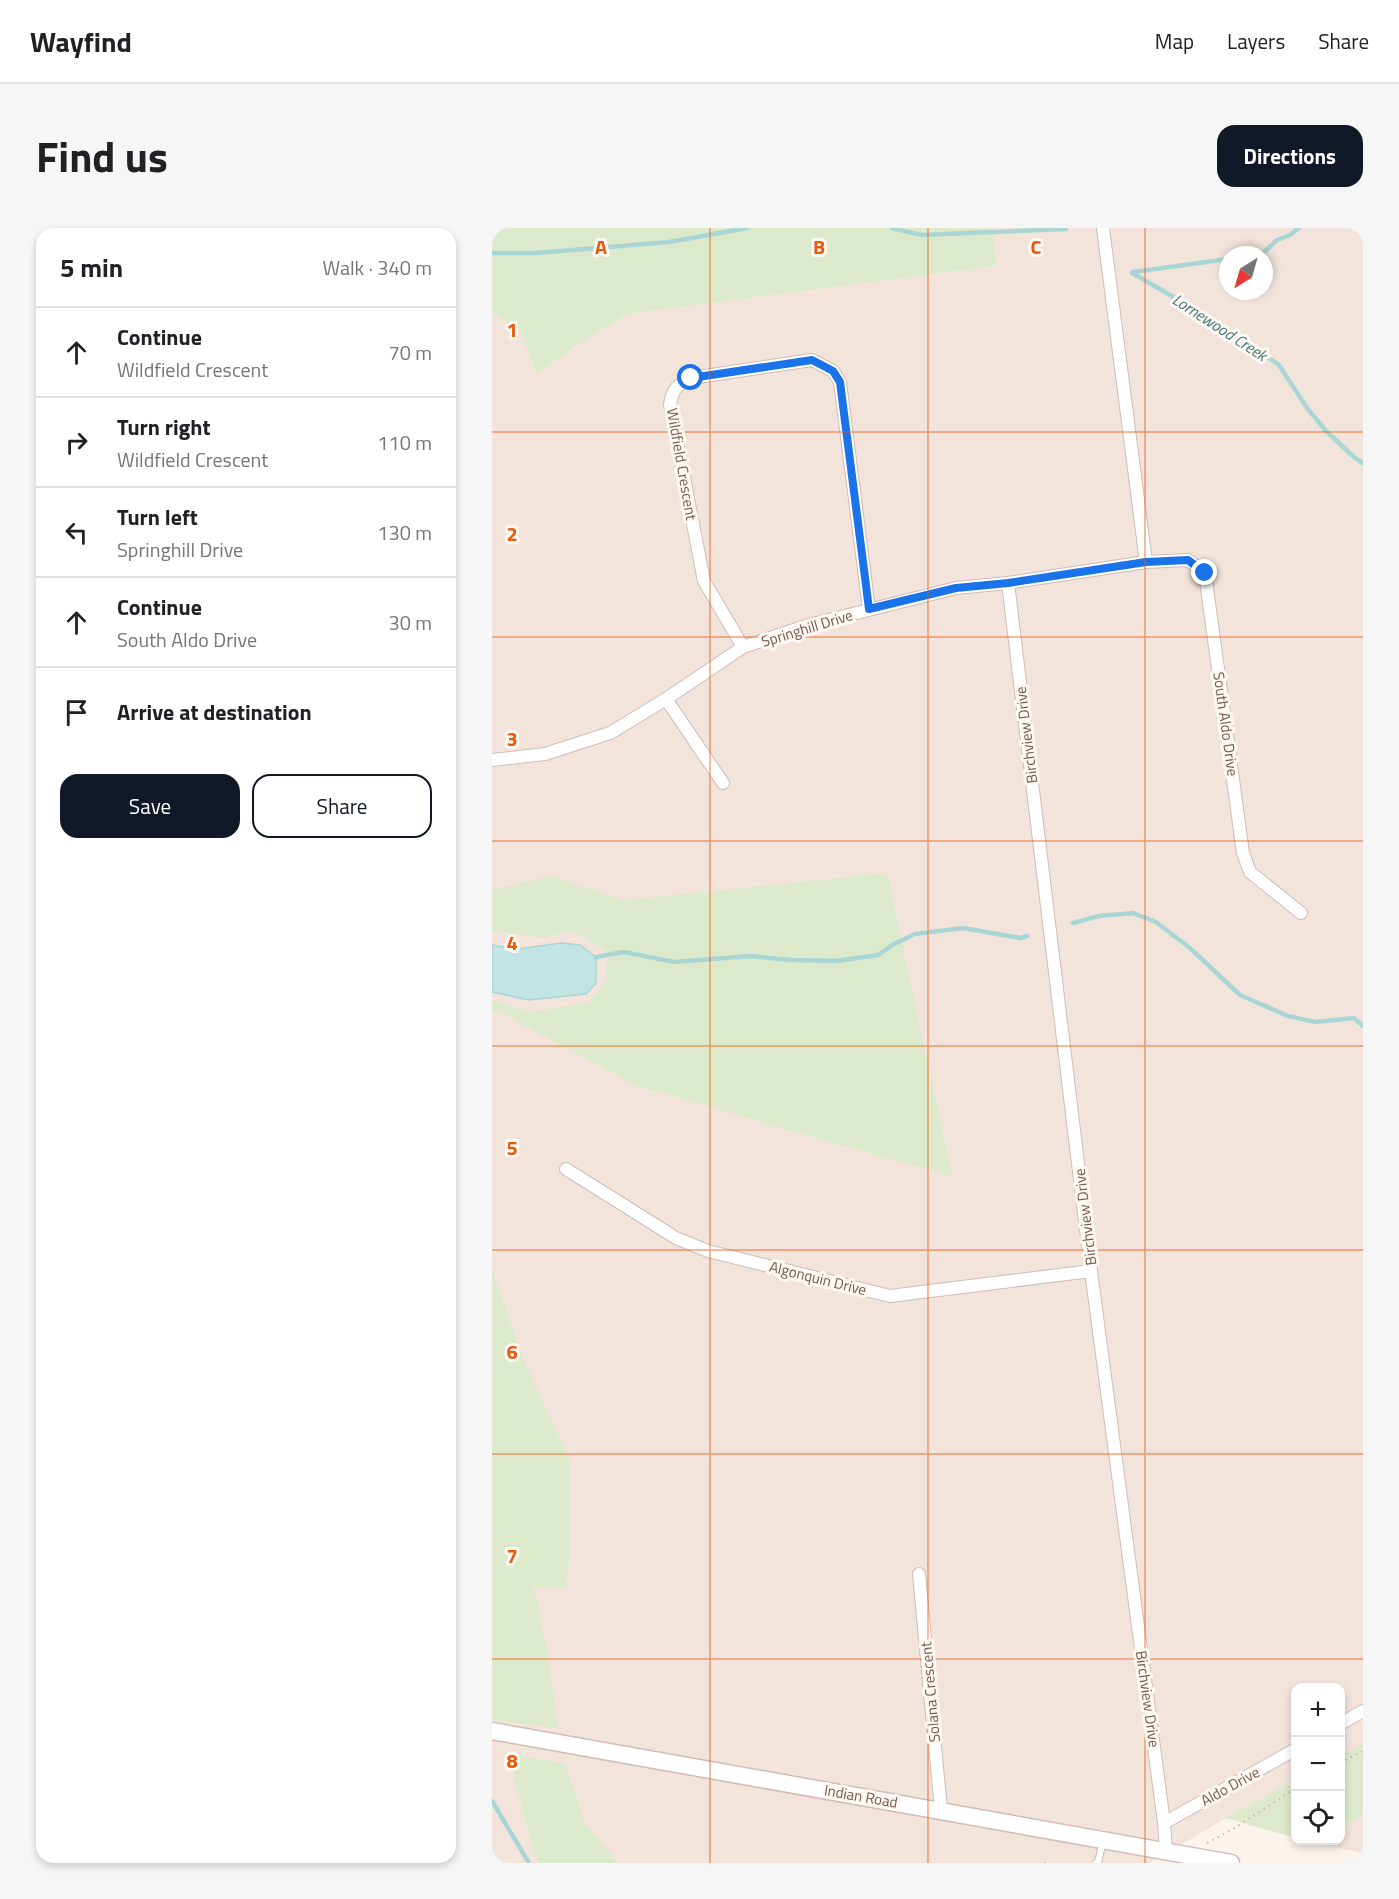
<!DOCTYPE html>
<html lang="en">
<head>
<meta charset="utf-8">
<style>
  body { margin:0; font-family:"Titillium Web",sans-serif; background:#f6f6f6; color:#202124 }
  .controls { position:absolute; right:18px; bottom:18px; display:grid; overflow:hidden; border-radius:12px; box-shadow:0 3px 9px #0003 }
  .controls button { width:54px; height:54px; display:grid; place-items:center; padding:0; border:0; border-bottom:2px solid #e0e0e0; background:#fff; color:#202124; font:30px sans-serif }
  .compass { position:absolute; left:727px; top:18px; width:54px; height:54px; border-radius:50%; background:#fff; box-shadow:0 3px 9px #0003; rotate:217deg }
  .stop { position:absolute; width:18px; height:18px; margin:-14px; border:4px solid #1a73e8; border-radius:50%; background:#fff }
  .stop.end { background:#1a73e8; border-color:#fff; box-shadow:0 2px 6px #0008 }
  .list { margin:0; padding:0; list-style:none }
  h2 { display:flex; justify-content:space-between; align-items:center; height:78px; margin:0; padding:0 24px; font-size:26px }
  h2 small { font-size:20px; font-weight:400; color:#757577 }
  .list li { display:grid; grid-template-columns:39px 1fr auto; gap:18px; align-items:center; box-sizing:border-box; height:90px; padding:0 24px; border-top:2px solid #e0e0e0 }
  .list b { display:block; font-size:22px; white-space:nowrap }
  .list p { margin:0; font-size:20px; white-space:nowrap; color:#757577 }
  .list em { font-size:20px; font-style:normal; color:#757577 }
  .actions { display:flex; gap:12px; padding:18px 24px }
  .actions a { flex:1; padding:14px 0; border:2px solid #111827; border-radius:18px; text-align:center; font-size:21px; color:#111827 }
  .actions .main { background:#111827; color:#fff }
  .icon { flex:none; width:33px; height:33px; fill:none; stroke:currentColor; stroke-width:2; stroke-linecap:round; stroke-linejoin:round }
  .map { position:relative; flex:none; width:871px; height:1635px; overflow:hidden; border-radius:18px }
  header { display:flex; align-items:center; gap:36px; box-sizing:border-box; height:84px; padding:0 30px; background:#fff; border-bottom:2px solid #e0e0e0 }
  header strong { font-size:28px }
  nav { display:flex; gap:33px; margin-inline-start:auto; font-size:21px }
  .intro { display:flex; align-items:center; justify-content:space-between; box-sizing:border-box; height:144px; padding:0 36px }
  h1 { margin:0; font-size:42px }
  .button { padding:15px 27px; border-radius:18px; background:#111827; color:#fff; font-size:21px; font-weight:700 }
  main { display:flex; gap:36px; padding:0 36px }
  aside { flex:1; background:#fff; border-radius:18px; box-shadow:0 3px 9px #0003 }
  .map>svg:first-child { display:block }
  .residential { fill:#f3e4db; fill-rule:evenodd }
  .green { fill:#dde9cb }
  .water { fill:#c2e5e4; stroke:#a9d6d5; stroke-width:1.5 }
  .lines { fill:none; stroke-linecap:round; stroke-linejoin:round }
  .stream { stroke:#a9d6d5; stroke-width:4.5 }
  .lane-casing { stroke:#d0bcb5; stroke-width:8 }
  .street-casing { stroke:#d0bcb5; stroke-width:14 }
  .secondary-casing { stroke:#d3bbb2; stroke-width:19 }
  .path { stroke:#d5b2a8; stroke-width:2; stroke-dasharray:1.5 4.5; stroke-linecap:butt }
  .lane { stroke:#fff; stroke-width:6 }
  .street { stroke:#fff; stroke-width:12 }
  .secondary { stroke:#fff; stroke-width:16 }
  .route { stroke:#1a73e8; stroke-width:8 }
  .grid { fill:none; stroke:#e8590c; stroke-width:1.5; stroke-opacity:0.55 }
  .labels { text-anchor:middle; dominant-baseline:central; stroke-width:6; stroke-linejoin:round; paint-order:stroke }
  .street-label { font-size:15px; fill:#765750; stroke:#fef8f3 }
  .water-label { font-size:16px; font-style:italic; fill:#447979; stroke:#fef8f3 }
  .grid-label { font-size:20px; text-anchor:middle; font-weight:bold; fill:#e8590c; stroke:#fef8f3; stroke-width:6; stroke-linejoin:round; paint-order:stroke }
</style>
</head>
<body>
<header>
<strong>Wayfind</strong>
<nav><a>Map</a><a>Layers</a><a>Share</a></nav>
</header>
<div class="intro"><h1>Find us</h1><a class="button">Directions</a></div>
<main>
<aside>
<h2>5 min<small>Walk · 340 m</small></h2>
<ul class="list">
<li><svg class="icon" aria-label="ahead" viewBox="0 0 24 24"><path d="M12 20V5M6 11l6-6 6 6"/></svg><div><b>Continue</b><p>Wildfield Crescent</p></div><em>70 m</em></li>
<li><svg class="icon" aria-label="right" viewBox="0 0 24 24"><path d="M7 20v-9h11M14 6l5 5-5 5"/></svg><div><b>Turn right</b><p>Wildfield Crescent</p></div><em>110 m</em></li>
<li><svg class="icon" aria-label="left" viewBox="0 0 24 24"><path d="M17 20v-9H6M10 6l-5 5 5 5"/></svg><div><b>Turn left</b><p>Springhill Drive</p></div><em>130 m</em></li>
<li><svg class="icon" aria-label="ahead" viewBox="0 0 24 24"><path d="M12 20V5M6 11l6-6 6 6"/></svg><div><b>Continue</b><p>South Aldo Drive</p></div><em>30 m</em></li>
<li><svg class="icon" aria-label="arrive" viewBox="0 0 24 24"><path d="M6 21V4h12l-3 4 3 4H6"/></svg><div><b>Arrive at destination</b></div></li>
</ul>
<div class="actions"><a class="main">Save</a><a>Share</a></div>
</aside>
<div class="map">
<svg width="871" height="1635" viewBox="0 0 871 1635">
  <rect width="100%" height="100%" fill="#fcf3ed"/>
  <path class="residential" d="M 500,0 L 871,0 L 871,1515 L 849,1527 L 848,1460 L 804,1460 L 803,1551 L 734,1590 L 658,1635 L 0,1635 L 0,84 L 28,103 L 45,147 L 81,120 L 136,86 L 505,38 ZM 736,27 L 772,27 L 772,63 L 736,63 Z
    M 871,1587 L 871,1625 L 818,1614 L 822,1613 L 848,1612 L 849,1598 Z"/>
  <path class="green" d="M 0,0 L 500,0 L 505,38 L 136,86 L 81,120 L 45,147 L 28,103 L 0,84 Z
    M 395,645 L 460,948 L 351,918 L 143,857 L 6,783 L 0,785 L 0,772 L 40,784 L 97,774 L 115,751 L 115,725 L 95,710 L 76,703 L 52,710 L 0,703 L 0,662 L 59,648 L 132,672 Z
    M 0,1042 L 31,1130 L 77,1230 L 77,1334 L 74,1359 L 42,1359 L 57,1434 L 66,1501 L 0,1491 Z
    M 871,1515 L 871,1587 L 849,1598 L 849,1527 Z
    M 16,1526 L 73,1535 L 93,1595 L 126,1635 L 47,1635 L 39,1614 Z
    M 803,1551 L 803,1610 L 734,1590 Z"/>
  <path class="water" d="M 69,715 L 88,717 L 104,729 L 104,755 L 94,766 L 37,772 L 0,764 L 0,717 L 27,721 Z"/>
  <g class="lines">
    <path class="stream" d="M 400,0 L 429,7 L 574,1
      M 0,25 L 44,25 L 177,14 L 255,0
      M 769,27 L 785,12 L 798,7 L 807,0
      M 641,44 L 736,31
      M 640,45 L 725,94 L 787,137 L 815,180 L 834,203 L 863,230 L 871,235
      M 581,695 L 607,688 L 641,685 L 664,694 L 698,720 L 748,767 L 796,788 L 823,794 L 862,790 L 871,798
      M 104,729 L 132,724 L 182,734 L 258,728 L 299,732 L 344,733 L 386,727 L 402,716 L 423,706 L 471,700 L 528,710 L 535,708
      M 0,1573 L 37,1635"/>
    <defs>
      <path id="lane" d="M 604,1635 L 606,1634 L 611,1613"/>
      <path id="street" d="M 611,0 L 654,334
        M 516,355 L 599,1043 L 672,1595 L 674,1623
        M 251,419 L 212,353 L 178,177 C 180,162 185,157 199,150 L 320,132 L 341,143 L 348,154 L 377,381
        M 174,471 L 231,555
        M 0,532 L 53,526 L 118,505 L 174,471 L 251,419 L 317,397 L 464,360 L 516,355 L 654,334 L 696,332 L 713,345 L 751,625 L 758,644 L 809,685
        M 74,941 L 184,1010 L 216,1023 L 398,1068 L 599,1043
        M 427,1346 L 449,1582
        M 848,1496 L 871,1483
        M 672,1595 L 804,1521"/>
      <path id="secondary" d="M 0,1503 L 739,1635"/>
    </defs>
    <use href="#lane" class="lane-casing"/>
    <use href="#street" class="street-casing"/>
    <use href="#secondary" class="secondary-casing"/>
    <path class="path" d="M 848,1535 L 871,1523
      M 715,1615 L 741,1601 L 804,1560
      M 553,1635 L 553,1634"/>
    <use href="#lane" class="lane"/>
    <use href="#street" class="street"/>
    <use href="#secondary" class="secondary"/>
  </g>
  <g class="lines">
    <path class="route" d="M 199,150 L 320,132 L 341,143 L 348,154 L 377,381 L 464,360 L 516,355 L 654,334 L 696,332 L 713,345"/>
  </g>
  <path class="grid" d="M 218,0 L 218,1635M 436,0 L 436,1635M 653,0 L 653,1635M 0,204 L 871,204M 0,409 L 871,409M 0,613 L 871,613M 0,818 L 871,818M 0,1022 L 871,1022M 0,1226 L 871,1226M 0,1431 L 871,1431"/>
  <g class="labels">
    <g class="street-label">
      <text transform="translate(190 236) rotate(80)">Wildfield Crescent</text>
      <text transform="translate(315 400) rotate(-17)">Springhill Drive</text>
      <text transform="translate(734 496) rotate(82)">South Aldo Drive</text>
      <text transform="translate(534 507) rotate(-97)">Birchview Drive</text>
      <text transform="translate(593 989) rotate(-97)">Birchview Drive</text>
      <text transform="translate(326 1050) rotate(14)">Algonquin Drive</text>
      <text transform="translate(438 1464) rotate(-95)">Solana Crescent</text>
      <text transform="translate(656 1471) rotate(82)">Birchview Drive</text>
      <text transform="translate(738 1558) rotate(-29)">Aldo Drive</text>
      <text transform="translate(369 1568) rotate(10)">Indian Road</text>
    </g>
    <g class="water-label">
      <text transform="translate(728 99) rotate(33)">Lornewood Creek</text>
    </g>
  </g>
  <g class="grid-label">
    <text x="109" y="26">A</text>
    <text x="327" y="26">B</text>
    <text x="544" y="26">C</text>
    <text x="20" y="109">1</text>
    <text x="20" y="313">2</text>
    <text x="20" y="518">3</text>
    <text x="20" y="722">4</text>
    <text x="20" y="927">5</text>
    <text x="20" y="1131">6</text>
    <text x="20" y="1335">7</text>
    <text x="20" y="1540">8</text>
  </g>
</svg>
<div class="controls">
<button>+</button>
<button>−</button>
<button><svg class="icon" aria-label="locate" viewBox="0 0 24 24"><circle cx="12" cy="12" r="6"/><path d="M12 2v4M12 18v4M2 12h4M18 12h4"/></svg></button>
</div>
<svg class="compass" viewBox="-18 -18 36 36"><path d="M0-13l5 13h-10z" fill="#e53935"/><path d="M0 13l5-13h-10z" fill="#757577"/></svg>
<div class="stop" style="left:199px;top:150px"></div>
<div class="stop end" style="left:713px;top:345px"></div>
</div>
</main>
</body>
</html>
